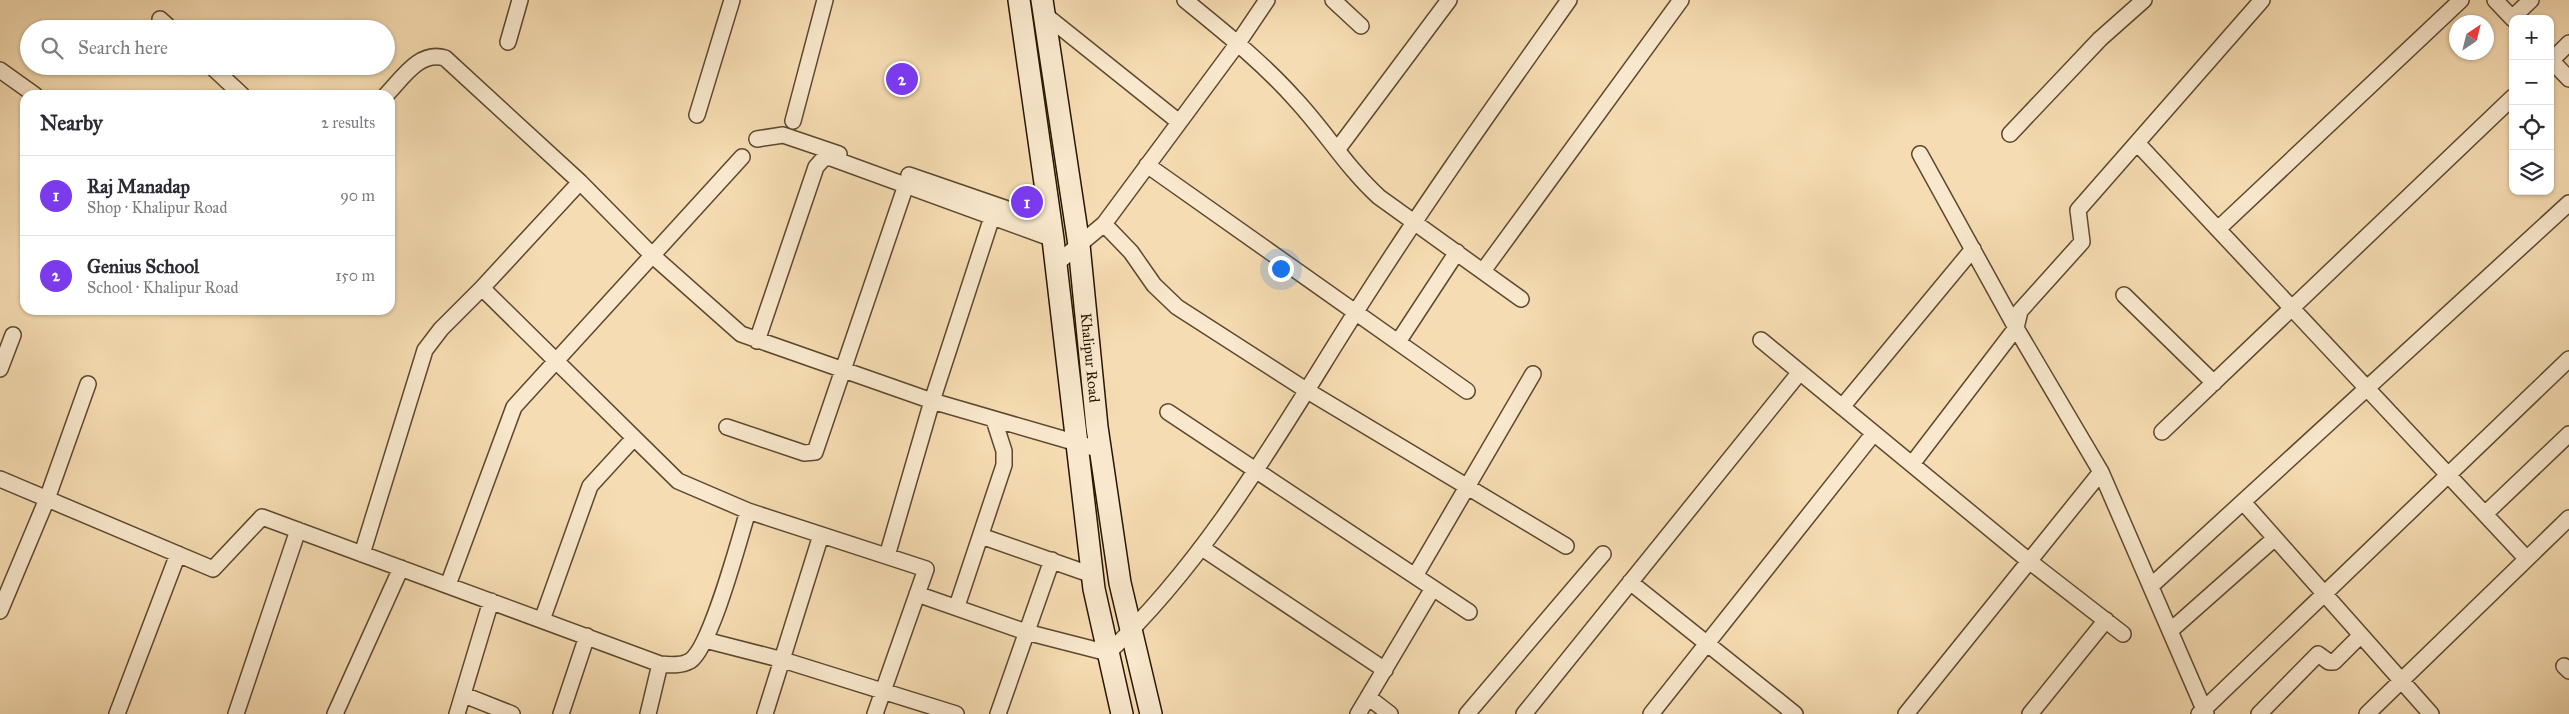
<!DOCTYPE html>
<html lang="en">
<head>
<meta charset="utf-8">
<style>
  body { margin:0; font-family:"IM FELL Great Primer",serif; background:#f7f7f7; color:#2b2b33 }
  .controls { position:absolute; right:15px; top:15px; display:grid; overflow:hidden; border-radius:10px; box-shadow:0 1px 4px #0004 }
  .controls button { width:45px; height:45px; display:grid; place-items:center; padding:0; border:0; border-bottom:1px solid #e1e1e2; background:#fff; color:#2b2b33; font:25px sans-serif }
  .compass { position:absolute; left:2449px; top:15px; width:45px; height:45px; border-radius:50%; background:#fff; box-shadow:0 1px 4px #0004; rotate:35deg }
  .you { position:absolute; left:1280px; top:268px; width:18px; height:18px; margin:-12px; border:4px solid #fff; border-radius:50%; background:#1a73e8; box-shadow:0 0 0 8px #1a73e833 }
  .badge { display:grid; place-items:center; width:32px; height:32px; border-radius:50%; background:#7c3aed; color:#fff; font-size:16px; font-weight:700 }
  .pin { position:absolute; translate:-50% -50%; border:2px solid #fff; box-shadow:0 1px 5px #0006 }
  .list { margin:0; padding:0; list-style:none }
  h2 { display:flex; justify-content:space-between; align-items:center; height:65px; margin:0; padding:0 20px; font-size:21px }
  h2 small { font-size:16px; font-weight:400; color:#7c7c81 }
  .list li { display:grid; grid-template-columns:32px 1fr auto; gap:15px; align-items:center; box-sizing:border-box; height:80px; padding:0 20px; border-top:1px solid #e1e1e2 }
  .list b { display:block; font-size:19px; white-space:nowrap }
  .list p { margin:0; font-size:16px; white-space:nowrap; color:#7c7c81 }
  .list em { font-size:16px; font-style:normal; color:#7c7c81 }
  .icon { flex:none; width:28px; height:28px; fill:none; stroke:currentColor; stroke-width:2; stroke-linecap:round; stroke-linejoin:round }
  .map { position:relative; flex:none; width:2569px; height:714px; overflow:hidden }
  .search { position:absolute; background:#fff; box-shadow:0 1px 4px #0004; left:20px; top:20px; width:375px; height:55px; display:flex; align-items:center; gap:12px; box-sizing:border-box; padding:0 18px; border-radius:28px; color:#7c7c81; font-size:19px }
  .panel { position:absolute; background:#fff; box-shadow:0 1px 4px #0004; left:20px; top:90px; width:375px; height:225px; border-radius:15px }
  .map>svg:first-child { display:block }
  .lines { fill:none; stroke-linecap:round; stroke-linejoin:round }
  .street-casing { stroke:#5c482e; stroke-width:18 }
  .secondary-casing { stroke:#281602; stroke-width:24 }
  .street { stroke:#f9e8cd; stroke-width:15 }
  .secondary { stroke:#f9e8cd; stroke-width:21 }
  .labels { text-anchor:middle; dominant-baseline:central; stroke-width:4; stroke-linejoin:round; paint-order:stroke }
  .street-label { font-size:15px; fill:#281602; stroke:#f9e8cd }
</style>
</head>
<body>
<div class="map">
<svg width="2569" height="714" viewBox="0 0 2569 714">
  <rect width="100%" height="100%" fill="#f6dcb2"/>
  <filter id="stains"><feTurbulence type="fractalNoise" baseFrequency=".004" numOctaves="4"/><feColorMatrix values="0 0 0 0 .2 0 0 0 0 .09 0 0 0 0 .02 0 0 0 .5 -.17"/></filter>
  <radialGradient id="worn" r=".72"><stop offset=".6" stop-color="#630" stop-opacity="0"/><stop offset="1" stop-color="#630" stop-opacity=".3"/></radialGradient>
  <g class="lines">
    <defs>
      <path id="street" d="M 1185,0 C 1223,31 1262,62 1295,99 C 1325,131 1347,168 1379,197 L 1521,299
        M 1333,0 L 1361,26
        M 2495,0 L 2513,19
        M 1044,14 L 1179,122
        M 2512,18 L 2531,0
        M 160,19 L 171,29
        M 508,42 L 520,0
        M 2550,59 L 2569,79
        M 2550,62 L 2569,43
        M 211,66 L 242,95
        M 0,70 L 35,95
        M 386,95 C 402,79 419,50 445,58 L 580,182 L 653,256 L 741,334 L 932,401 L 1101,450
        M 697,115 L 732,0
        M 793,121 L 825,0
        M 2010,134 L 2100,39 L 2144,0
        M 757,139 L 783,135 L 839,154
        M 2138,144 L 2526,558
        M 1337,150 L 1449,0
        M 1920,154 L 2016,328 L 2101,472 L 2206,714
        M 1147,165 L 1467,391
        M 909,175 L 1051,224
        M 1104,224 L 1131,252 L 1154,285 L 1177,307 L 1306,390 L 1566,546
        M 2218,229 L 2461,0
        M 1056,264 L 1104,224 L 1238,43 L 1267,0
        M 1483,271 L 1681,0
        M 482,288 L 678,481 L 748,511 L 926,569 L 875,714
        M 2124,295 L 2214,383
        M 1761,340 L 2029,561 L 2123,634
        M 757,341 L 816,167 L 824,158 L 831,158 L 1053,239
        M 1398,342 L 1457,252
        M 0,369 L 13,335
        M 1842,407 L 1973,249
        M 1168,412 L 1469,612
        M 727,427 L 804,453 L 815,452 L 906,185
        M 2162,432 L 2513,97
        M 1912,464 L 2016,328 L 2020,311 L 2082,242 L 2078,210 L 2262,0
        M 0,479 L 213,569 L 262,517 L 660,664 C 670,665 681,666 690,661 C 711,647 739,540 748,511
        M 2243,502 L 2431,714
        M 2485,514 L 2569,434
        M 981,536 L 1092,575
        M 1202,548 L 1385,670
        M 362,554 L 425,350 L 441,329 L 482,288 L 580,182
        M 887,556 L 932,401 L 992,217
        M 1415,576 L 1533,374
        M 1630,582 L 1795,714
        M 448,585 L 514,407 L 742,157
        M 2151,586 L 2569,203
        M 917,594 L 1026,632 L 1108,653 C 1214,553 1286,421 1364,299 C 1429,197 1499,99 1569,0
        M 957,606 L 1004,465 L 1004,451 L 994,420
        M 0,611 L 47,499 L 88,384
        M 542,620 L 590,486 L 634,438
        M 2170,631 L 2275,538
        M 705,640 L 783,660 L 956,714
        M 2564,666 L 2569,671
        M 464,695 L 512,714
        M 1368,697 L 1390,714
        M 117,714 L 178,554
        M 236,714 L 298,530
        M 335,714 L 401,568
        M 457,714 L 491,601
        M 561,714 L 587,636
        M 648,714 L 660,664
        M 765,714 L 821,535
        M 998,714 L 1052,560
        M 1358,714 L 1433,588
        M 1467,714 L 1603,554
        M 1524,714 L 1800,372
        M 1651,714 L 1874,433
        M 1906,714 L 2101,472
        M 2030,714 L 2106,620
        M 2199,714 L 2569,359
        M 2259,714 L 2318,654 L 2329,662 L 2334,662 L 2361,635
        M 2367,714 L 2569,518"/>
      <g id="secondary">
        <path d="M 1019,0 L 1053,239 L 1094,589 L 1122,714"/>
        <path id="s1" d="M 1042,0 L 1079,245 L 1097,427 L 1120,583 L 1151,714"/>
      </g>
    </defs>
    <use href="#street" class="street-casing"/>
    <use href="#secondary" class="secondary-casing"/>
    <use href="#street" class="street"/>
    <use href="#secondary" class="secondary"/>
  </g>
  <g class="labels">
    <g class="street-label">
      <text stroke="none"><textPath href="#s1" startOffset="361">Khalipur Road</textPath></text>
    </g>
  </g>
  <rect width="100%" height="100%" filter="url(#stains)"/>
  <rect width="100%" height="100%" fill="url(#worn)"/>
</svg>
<div class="controls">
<button>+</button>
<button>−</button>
<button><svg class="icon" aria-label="locate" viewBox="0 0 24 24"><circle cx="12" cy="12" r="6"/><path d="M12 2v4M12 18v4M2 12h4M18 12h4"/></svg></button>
<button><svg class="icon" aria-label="layers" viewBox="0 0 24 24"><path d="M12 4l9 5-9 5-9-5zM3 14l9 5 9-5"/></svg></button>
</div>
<svg class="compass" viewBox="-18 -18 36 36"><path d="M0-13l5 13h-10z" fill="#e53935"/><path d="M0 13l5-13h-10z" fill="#7c7c81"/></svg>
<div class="you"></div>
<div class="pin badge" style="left:1027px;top:202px">1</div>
<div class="pin badge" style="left:902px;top:79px">2</div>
<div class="search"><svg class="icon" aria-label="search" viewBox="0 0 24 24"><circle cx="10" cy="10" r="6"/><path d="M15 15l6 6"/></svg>Search here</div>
<section class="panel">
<h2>Nearby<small>2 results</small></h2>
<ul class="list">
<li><span class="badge">1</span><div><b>Raj Manadap</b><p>Shop · Khalipur Road</p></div><em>90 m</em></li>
<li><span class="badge">2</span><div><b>Genius School</b><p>School · Khalipur Road</p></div><em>150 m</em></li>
</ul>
</section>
</div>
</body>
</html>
